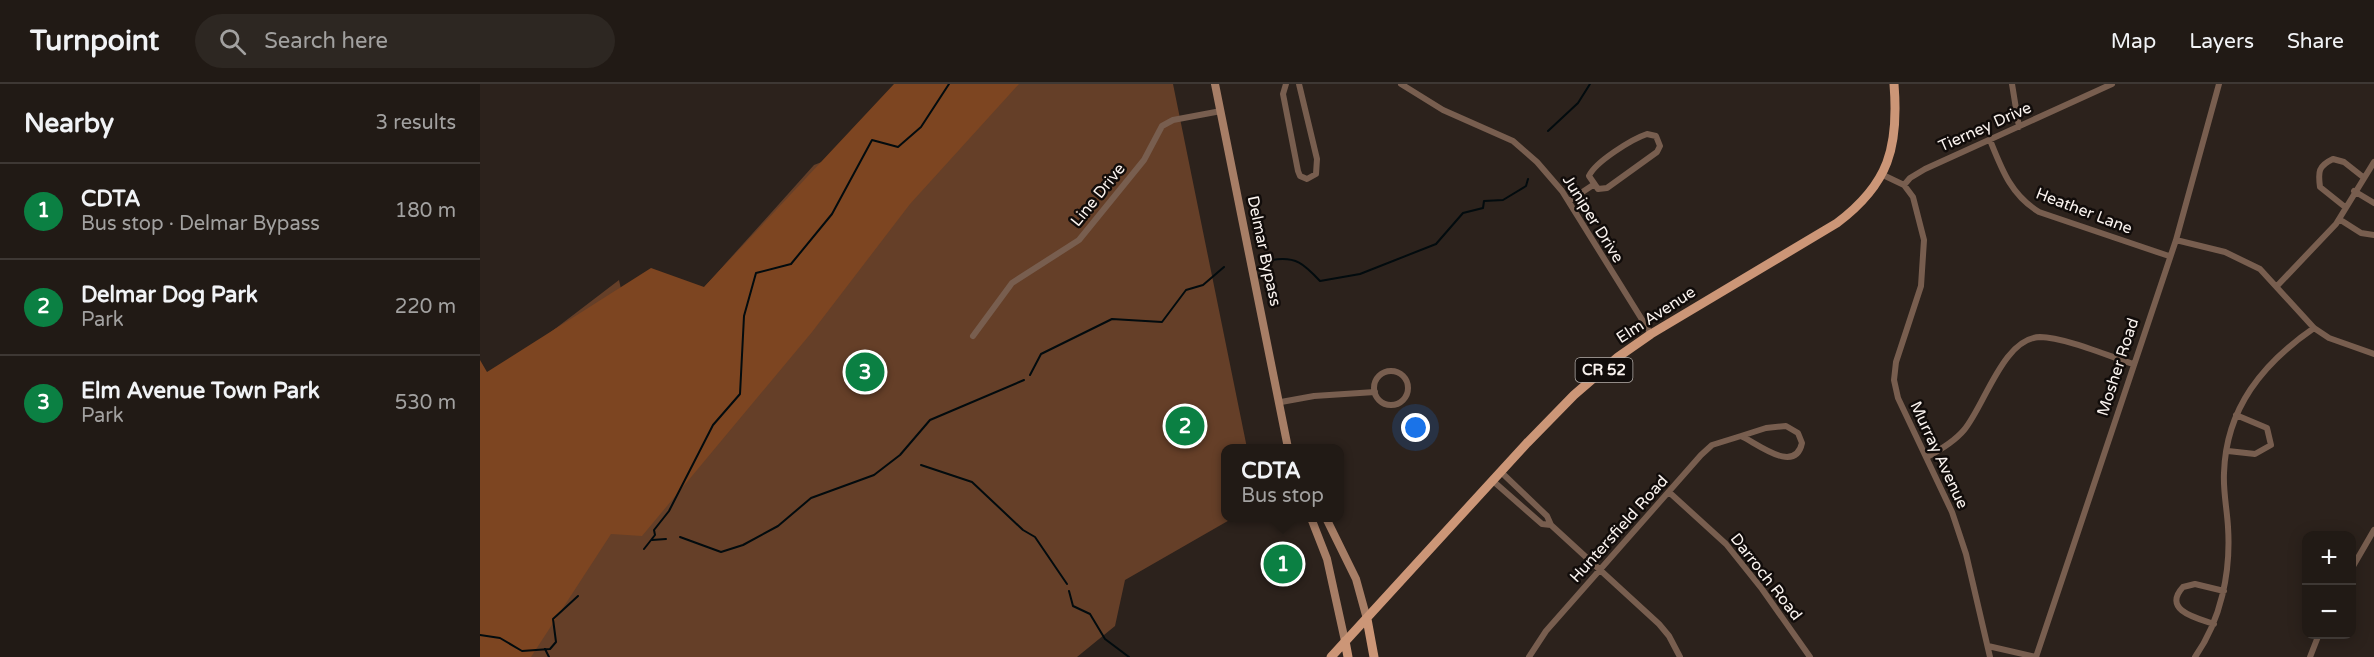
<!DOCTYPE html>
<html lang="en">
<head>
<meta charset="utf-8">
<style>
  body { margin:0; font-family:"Varela Round",sans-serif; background:#2d2722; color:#f1f3f6 }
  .controls { position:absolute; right:18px; bottom:18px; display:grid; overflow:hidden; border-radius:12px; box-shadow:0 3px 15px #0003 }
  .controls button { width:54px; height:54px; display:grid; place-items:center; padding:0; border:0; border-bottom:2px solid #3e3834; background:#211a15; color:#f1f3f6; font:30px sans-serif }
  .you { position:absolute; left:936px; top:344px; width:21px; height:21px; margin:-15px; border:4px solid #fff; border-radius:50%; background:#1a73e8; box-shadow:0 0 0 9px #1a73e833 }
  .badge { display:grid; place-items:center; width:39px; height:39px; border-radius:50%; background:#0b8043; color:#fff; font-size:20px; font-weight:700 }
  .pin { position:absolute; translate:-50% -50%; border:3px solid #fff; box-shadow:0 2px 6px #0006 }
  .popup { position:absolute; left:741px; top:360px; width:123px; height:78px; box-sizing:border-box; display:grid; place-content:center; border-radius:12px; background:#211a15; filter:drop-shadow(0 2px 4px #0005); font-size:20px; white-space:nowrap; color:#a2a1a0 }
  .popup b { font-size:22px; color:#f1f3f6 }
  .popup::after { content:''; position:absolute; left:50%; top:100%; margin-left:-12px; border:12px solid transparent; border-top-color:#211a15 }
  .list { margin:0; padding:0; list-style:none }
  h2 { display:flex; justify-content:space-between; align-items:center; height:78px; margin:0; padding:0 24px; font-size:26px }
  h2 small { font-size:20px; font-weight:400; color:#a2a1a0 }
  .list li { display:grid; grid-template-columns:39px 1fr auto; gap:18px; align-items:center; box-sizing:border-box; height:96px; padding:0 24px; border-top:2px solid #3e3834 }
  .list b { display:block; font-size:22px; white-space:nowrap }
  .list p { margin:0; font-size:20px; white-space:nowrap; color:#a2a1a0 }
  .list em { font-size:20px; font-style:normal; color:#a2a1a0 }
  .icon { flex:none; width:33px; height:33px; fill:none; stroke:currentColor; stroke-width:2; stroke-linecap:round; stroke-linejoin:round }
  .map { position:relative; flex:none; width:1894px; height:573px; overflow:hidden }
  header { display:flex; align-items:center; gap:36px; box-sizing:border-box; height:84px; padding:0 30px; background:#211a15; border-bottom:2px solid #3e3834 }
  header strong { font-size:28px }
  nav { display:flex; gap:33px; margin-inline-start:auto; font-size:21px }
  .search { width:420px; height:54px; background:#2d2722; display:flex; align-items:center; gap:15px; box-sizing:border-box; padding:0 21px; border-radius:33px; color:#a2a1a0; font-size:22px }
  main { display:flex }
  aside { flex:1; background:#211a15 }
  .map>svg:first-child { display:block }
  .green { fill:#653f28 }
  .forest { fill:#7d4521 }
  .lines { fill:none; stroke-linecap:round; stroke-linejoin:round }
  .stream { stroke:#020b0e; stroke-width:2 }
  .street { stroke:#785e4f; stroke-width:6 }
  .secondary { stroke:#a77e66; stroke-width:8 }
  .primary { stroke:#cc9677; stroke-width:9 }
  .labels { text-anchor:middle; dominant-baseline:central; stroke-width:5; stroke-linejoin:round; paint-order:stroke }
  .shield { fill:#110c0a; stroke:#b4aeaa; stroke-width:1.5 }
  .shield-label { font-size:15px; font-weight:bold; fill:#faf3ef }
  .street-label { font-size:16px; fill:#faf3ef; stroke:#110c0a }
</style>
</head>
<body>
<header>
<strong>Turnpoint</strong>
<div class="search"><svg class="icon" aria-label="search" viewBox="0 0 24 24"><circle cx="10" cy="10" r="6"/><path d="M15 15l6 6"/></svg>Search here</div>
<nav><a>Map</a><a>Layers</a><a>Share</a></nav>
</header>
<main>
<aside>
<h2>Nearby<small>3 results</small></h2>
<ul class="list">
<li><span class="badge">1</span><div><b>CDTA</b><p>Bus stop · Delmar Bypass</p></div><em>180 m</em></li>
<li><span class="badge">2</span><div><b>Delmar Dog Park</b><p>Park</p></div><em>220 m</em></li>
<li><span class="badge">3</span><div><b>Elm Avenue Town Park</b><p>Park</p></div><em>530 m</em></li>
</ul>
</aside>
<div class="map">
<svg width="1894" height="573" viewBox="0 0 1894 573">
  <rect width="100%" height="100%" fill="#2c221c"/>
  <path class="green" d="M 503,0 L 693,0 L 767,364 L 746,364 L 746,434 L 753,434 L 645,496 L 635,542 L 597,573 L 0,573 L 0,302 L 139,196 L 157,278 L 334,81 L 490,20 Z"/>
  <path class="forest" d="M 414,0 L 539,0 L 430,120 L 332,248 L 162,452 L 131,450 L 51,573 L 0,573 L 0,276 L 7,288 L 171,184 L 224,203 Z"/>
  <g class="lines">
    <path class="stream" d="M 1068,47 L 1098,19 L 1110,0
      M 792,176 C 816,172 824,180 840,197 L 880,190 L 956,160 L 983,129 L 1003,124 L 1004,117 L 1023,116 L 1046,102 L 1048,95
      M 550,291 L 561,270 L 632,235 L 682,238 L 706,206 L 723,201 L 744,183
      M 441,381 L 492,398 L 543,446 L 555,453 L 587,500
      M 200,453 L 241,468 L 263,461 L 298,442 L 331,414 L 394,391 L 420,371 L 450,336 L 544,296
      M 172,456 L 186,455
      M 164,465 L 175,451 L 174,446 L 189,427 L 233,341 L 260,310 L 264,232 L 276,189 L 311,180 L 352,130 L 392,56 L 418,63 L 441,43 L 469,0
      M 589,507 L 593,522 L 610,530 L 625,555 L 649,573
      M 0,551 L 20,554 L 42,567 L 70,565 L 76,558 L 73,535 L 98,512
      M 65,565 L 69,573"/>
    <path class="street" d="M 806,0 L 803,10 L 818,87 L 820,92 L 827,95 L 836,90 L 837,75 L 819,0
      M 921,0 L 963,26 L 1033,57 L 1057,78 L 1082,107 L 1171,250
      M 1532,0 L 1539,43
      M 1167,50 L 1176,52 L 1180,62 L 1177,68 L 1127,104 L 1118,105 L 1109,92 C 1115,78 1152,55 1167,50 Z
      M 1510,56 C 1522,86 1531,111 1559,128 L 1689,172
      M 1403,91 L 1424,101 L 1433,113 L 1444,156 L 1441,202 L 1416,278 L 1414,296 L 1418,314 L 1472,428 L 1486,470 L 1510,573
      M 1424,101 L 1430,94 L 1445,85 L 1632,0
      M 1874,107 L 1894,119
      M 1089,117 L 1113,101
      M 1865,123 L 1840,103 C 1838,88 1838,82 1853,75 L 1864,78 L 1883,93
      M 1859,135 L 1881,149 L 1894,151
      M 1696,156 L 1745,168 L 1780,185 L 1834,244 L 1849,254 L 1894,270
      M 1797,202 L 1856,140 L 1894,78
      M 493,252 L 532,199 L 599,156 L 664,76 L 682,42 L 693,36 L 741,27
      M894 304a17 17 0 1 1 34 0a17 17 0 1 1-34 0Z
      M 801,318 L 834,312 L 895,308
      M 1306,342 L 1318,349 L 1322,359 C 1315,391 1277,359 1261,352 L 1286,344 Z
      M 1748,367 L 1775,370 L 1791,361 L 1787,344 L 1756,331
      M 1447,373 C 1460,366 1474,358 1484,346 C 1505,321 1523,254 1560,253 C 1583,253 1629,272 1653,280
      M 1021,388 L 1067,432 L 1071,441 L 1179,540 L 1189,552 L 1200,573
      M 1013,397 L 1062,440 L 1071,441
      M 1190,409 L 1246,460 L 1282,505 L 1330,573
      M 1872,484 L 1894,446
      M 1734,540 C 1716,534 1682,526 1703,503 L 1715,500 L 1744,507
      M 1508,562 L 1556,573 L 1696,156 L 1739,0
      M 1049,573 L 1066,547 L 1221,371 L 1232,361 L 1261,352
      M 1715,573 C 1741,536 1751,488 1748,443 C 1747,425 1743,407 1744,389 C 1746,324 1783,279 1834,244
      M 1830,573 L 1839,550"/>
    <path class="secondary" d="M 735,0 L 808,364
      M 831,434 L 847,475 L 865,557
      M 846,434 L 876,495 L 887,535"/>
    <path class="primary" d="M 887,535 L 894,573
      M 865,557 L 868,573
      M 851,573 L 1047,359 L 1094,311 L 1138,273 L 1171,250 L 1357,139 C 1409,100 1419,63 1414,0"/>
  </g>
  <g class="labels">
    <rect class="shield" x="1095.5" y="274" width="57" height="24" rx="4.5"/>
    <g class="shield-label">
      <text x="1124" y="286">CR 52</text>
    </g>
    <g class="street-label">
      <text transform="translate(1505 43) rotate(-24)">Tierney Drive</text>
      <text transform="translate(618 111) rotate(-51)">Line Drive</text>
      <text transform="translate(1604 127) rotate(21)">Heather Lane</text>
      <text transform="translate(1113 135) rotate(58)">Juniper Drive</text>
      <text transform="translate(784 167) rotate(78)">Delmar Bypass</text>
      <text transform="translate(1176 231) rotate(-33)">Elm Avenue</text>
      <text transform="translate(1638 283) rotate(-72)">Mosher Road</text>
      <text transform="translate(1459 371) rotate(65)">Murray Avenue</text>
      <text transform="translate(1139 445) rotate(-48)">Huntersfield Road</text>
      <text transform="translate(1286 493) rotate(52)">Darroch Road</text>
    </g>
  </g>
</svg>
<div class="controls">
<button>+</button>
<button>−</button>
</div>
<div class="you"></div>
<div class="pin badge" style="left:803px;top:480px">1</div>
<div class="popup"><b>CDTA</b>Bus stop</div>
<div class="pin badge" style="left:705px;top:342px">2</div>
<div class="pin badge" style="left:385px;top:288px">3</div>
</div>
</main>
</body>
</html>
